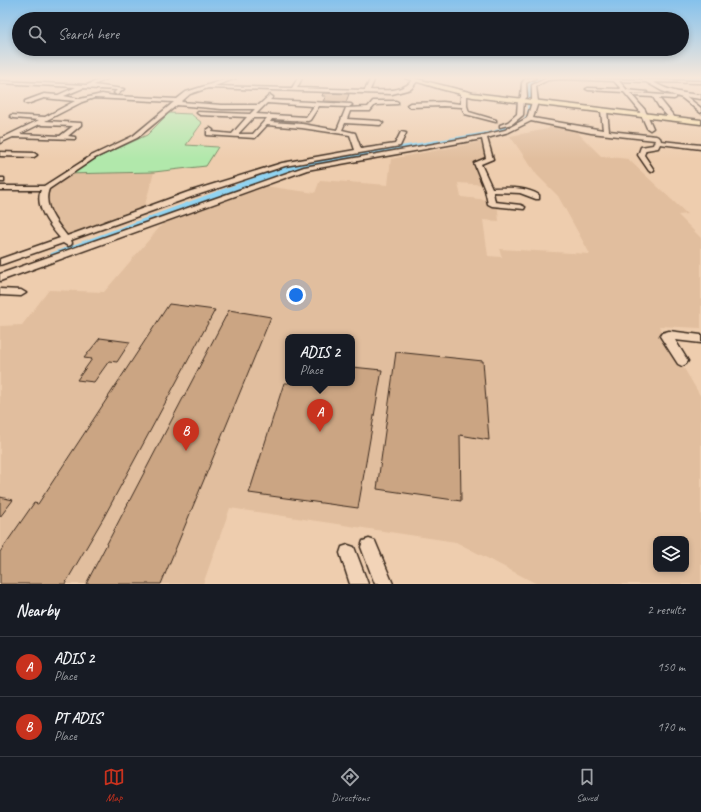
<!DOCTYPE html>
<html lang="en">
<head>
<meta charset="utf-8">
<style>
  body { margin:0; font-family:Caveat,sans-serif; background:#242831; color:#f1f3f6 }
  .controls { position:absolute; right:12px; bottom:12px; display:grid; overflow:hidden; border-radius:8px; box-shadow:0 2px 6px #0003 }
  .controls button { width:36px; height:36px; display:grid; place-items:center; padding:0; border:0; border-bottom:1px solid #363941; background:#171b24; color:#f1f3f6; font:20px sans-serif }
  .you { position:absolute; left:296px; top:295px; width:14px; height:14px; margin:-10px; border:3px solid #fff; border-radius:50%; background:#1a73e8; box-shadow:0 0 0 6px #1a73e833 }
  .badge { display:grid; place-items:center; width:26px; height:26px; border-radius:50%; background:#c8321e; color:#fff; font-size:13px; font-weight:700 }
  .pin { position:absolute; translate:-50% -33px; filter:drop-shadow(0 1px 2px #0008) }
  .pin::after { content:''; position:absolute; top:21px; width:14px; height:12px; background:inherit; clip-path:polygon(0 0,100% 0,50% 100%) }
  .popup { position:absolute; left:285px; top:334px; width:70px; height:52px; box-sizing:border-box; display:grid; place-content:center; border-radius:8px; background:#171b24; filter:drop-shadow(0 1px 3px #0005); font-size:13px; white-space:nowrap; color:#9ea1a6 }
  .popup b { font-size:15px; color:#f1f3f6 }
  .popup::after { content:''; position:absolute; left:50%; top:100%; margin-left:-8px; border:8px solid transparent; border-top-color:#171b24 }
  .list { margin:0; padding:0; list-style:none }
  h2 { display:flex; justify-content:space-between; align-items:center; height:52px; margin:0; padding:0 16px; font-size:17px }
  h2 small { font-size:13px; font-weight:400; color:#9ea1a6 }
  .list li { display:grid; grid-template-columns:26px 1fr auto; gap:12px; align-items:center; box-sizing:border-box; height:60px; padding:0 16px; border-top:1px solid #363941 }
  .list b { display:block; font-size:15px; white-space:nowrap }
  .list p { margin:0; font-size:13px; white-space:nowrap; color:#9ea1a6 }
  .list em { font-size:13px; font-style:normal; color:#9ea1a6 }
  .icon { flex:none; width:22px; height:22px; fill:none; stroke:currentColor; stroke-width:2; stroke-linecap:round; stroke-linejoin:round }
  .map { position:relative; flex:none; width:701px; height:584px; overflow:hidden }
  .search { position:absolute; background:#171b24; box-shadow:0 2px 6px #0003; left:12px; right:12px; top:12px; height:44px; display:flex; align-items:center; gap:10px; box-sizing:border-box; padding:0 14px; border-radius:22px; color:#9ea1a6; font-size:15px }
  .sheet { height:172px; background:#171b24 }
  nav { display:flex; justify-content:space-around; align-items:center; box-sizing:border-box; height:56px; border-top:1px solid #363941; background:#171b24; font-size:11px; color:#9ea1a6 }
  nav a { display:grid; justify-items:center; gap:2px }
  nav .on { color:#c8321e }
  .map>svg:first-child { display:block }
  .built { fill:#e1be9e; fill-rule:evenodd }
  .green { fill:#b1e8ab; stroke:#768964 }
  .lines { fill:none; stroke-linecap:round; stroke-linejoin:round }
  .river { fill:#91d4f2; fill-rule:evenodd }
  .building { fill:#cba583; stroke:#3b2a1e }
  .minor-casing { stroke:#3b2a1e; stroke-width:3 }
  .major-casing { stroke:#3b2a1e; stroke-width:3 }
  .minor { fill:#f2d4b8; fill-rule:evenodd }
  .major { fill:#f8deab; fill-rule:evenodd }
</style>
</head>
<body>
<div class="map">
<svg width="701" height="584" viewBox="0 0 701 584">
  <rect width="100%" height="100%" fill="#eecdae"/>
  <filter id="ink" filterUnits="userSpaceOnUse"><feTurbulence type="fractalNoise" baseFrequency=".025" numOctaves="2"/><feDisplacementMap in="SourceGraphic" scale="8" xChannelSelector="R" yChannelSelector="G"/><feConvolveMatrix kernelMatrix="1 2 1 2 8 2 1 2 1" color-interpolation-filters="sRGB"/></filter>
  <g filter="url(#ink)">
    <path class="built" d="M 551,124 L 579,129 L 579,134 L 601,156 L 628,159 L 687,214 L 678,215 L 701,238 L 701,328 L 659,326 L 701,397 L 701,584 L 537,584 L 456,542 L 230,508 L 203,584 L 0,584 L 0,326 L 22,325 L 49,290 L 104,292 L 165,221 L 257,185 L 315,193 L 320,180 L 388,185 L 391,159 L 490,140 L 492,156 L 479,159 L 488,185 L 458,183 L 461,197 L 497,201 L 499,221 L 483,220 L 488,256 L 502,257 L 499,249 L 590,254 L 558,196 L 537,175 L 510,136 L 548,129 ZM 288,337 L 352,337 L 352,383 L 288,383 ZM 656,539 L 686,539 L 686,569 L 656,569 Z
      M 154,172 L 143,212 L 66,241 L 40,199 L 47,190 L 66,174 Z"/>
    <path class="green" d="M 169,113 L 191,114 L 202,123 L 186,145 L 218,147 L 206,166 L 154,172 L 66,174 L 84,164 L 147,135 Z"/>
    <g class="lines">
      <path class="river" d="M 538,78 L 545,78 L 534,84 L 532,115 L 527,121 L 498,135 L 305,166 L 286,172 L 59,257 L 51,257 L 50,255 L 51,253 L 280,168 L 301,162 L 493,131 L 523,119 L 527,114 L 528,83 Z
        M 628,78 L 701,78 L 701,82 L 631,80 Z"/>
    </g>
    <path class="building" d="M 323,93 L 349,94 L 346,102 L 323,101 L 326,96 L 322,96 Z
      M 169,304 L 215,310 L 104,517 L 65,584 L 0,584 L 0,552 L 34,503 L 38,504 Z
      M 229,310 L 271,317 L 161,584 L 86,584 Z
      M 100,338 L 130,342 L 117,362 L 109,361 L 94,382 L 77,380 L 92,359 L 84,358 Z
      M 396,352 L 483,361 L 489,440 L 460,435 L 461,501 L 377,489 Z
      M 352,367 L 382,370 L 358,508 L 249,493 L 284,383 L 352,383 Z
      M 0,497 L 13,500 L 0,517 Z"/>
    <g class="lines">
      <defs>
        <path id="minor" d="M 104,78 L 109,78 L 94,85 L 124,89 L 117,95 L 114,93 L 117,90 L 83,88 L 64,96 L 80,99 L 102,94 L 115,96 L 177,99 L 186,92 L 230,78 L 236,78 L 215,86 L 292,88 L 298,78 L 302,78 L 297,88 L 365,90 L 371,78 L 375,78 L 370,90 C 388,90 401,93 414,79 L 418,80 L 411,89 L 392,94 L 208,88 L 190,94 L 181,102 L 222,105 L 259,105 L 270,95 L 273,97 L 270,100 L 351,104 L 352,105 L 349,107 L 319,106 L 310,120 L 308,121 L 272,119 L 270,122 L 302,124 L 337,130 L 346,108 L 368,107 L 373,101 L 396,101 L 398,102 L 398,104 L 375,105 L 370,111 L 350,111 L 347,119 L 380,121 L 383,123 L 380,125 L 345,123 L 342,130 L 355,133 L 361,149 L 395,144 L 401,132 L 406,133 L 400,146 L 285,166 L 194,196 L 71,240 L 72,243 L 71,245 L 68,246 L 63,243 L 0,265 L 0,259 L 60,238 C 50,226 34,206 41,190 L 0,190 L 0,186 L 44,186 L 91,156 L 133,136 L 174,102 L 94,98 L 82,102 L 45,121 L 81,123 L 81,125 L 68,136 L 75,137 L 75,139 L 13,137 L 0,143 L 0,139 L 39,120 L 13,118 L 10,116 L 11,115 L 45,117 L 75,101 L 44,98 L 27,104 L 25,103 L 25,101 L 44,94 L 58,95 L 76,87 L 0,83 L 0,81 L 87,85 ZM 267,103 L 312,106 L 314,106 L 306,117 L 256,114 ZM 177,105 L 222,109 L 255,109 L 250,114 L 198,112 L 197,113 L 200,115 L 247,117 L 232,134 L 212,132 L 213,130 L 210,128 L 207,130 L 207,135 L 255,138 L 267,125 L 302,128 L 350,135 L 355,150 L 282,163 L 188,192 L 67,236 C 57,223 42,206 49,189 L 95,158 L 137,138 ZM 253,118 L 267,118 L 253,134 L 238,134 ZM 40,124 L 42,125 L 73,126 L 60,136 L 20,134 Z
          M 530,78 L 536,78 L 526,83 L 527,97 L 524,100 L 523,115 L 512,124 L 500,127 L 500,125 L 508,122 L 517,114 L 518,100 L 521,97 L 522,83 L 525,79 Z
          M 547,78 L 701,81 L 701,83 L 653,82 C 671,92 682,93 701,95 L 701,99 L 687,97 L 701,108 L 701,113 L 682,98 L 662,91 L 646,82 L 619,81 L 627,90 L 647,92 L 644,94 L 630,93 L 645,110 L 653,128 L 650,130 L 647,128 L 639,110 L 624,92 L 588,90 L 586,89 L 588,88 L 621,89 L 614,81 L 562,79 L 548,80 L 536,86 L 538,102 L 533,118 L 603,130 L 601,111 L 604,109 L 607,111 L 609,131 L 656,136 L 660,138 L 661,141 L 701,145 L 701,149 L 660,144 L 658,148 L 646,150 L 644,155 L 654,170 L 651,172 L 649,171 L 638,155 L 641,147 L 653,145 L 655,140 L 591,133 L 531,121 L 509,132 L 487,138 L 493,159 L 481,164 L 492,188 C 508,188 524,186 539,195 L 539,199 L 536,199 L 520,193 L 493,192 L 495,202 L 521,205 L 525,207 L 524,209 L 492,206 L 488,204 L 485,190 L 474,163 L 486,158 L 482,139 L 307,170 L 0,281 L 0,274 L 304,167 L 484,135 L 505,130 L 527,118 L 532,102 L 532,85 Z
          M 464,91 L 467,93 L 467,106 L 469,112 L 496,120 L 496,122 L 465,114 L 462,107 L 443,106 L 410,107 L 407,105 L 410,103 L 443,102 L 461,104 L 461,93 Z
          M 636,93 L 676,96 L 676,98 L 674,99 L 659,98 L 676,119 L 671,120 L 659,107 L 653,97 L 634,96 L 634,94 Z
          M 0,152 L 34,153 L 37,155 L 34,157 L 0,156 Z
          M 0,178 L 4,178 L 4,182 L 0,182 Z
          M 0,289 L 21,290 L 26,293 L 21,296 L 0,295 Z
          M 669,331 L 701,335 L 701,343 L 675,340 L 688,361 L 686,364 L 682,366 L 678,364 L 660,336 L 662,333 Z
          M 369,539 L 375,541 L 393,584 L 375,584 L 361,547 L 363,541 Z
          M 348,545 L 354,547 L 368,584 L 350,584 L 340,553 L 342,547 Z"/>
        <path id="major" d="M 405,78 L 413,78 L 473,93 L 701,120 L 701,124 L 473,97 L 441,89 Z"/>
      </defs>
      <use href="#minor" class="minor-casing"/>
      <use href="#major" class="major-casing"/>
      <use href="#minor" class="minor"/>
      <use href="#major" class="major"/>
    </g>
  </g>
  <linearGradient id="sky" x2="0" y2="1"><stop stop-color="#85c1ec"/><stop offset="0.49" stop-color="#f7e8db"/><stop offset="1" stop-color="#f7e8db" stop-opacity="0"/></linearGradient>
  <rect width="701" height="159" fill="url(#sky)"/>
</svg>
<div class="controls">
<button><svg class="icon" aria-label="layers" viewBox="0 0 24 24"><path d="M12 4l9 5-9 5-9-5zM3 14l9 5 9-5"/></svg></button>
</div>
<div class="you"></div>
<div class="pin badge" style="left:320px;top:432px">A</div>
<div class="popup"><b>ADIS 2</b>Place</div>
<div class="pin badge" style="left:186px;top:451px">B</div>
<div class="search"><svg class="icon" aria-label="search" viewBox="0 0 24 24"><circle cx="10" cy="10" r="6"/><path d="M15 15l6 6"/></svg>Search here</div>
</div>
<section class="sheet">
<h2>Nearby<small>2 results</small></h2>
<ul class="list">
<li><span class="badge">A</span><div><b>ADIS 2</b><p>Place</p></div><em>150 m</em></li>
<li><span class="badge">B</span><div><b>PT ADIS</b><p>Place</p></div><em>170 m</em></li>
</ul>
</section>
<nav>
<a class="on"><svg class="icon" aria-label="map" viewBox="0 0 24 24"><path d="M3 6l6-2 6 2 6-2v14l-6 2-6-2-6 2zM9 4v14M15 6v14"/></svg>Map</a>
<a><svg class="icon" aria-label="directions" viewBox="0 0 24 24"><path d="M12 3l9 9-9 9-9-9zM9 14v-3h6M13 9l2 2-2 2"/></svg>Directions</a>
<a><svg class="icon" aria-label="saved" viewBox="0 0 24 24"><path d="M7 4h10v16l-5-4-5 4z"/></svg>Saved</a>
</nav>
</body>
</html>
